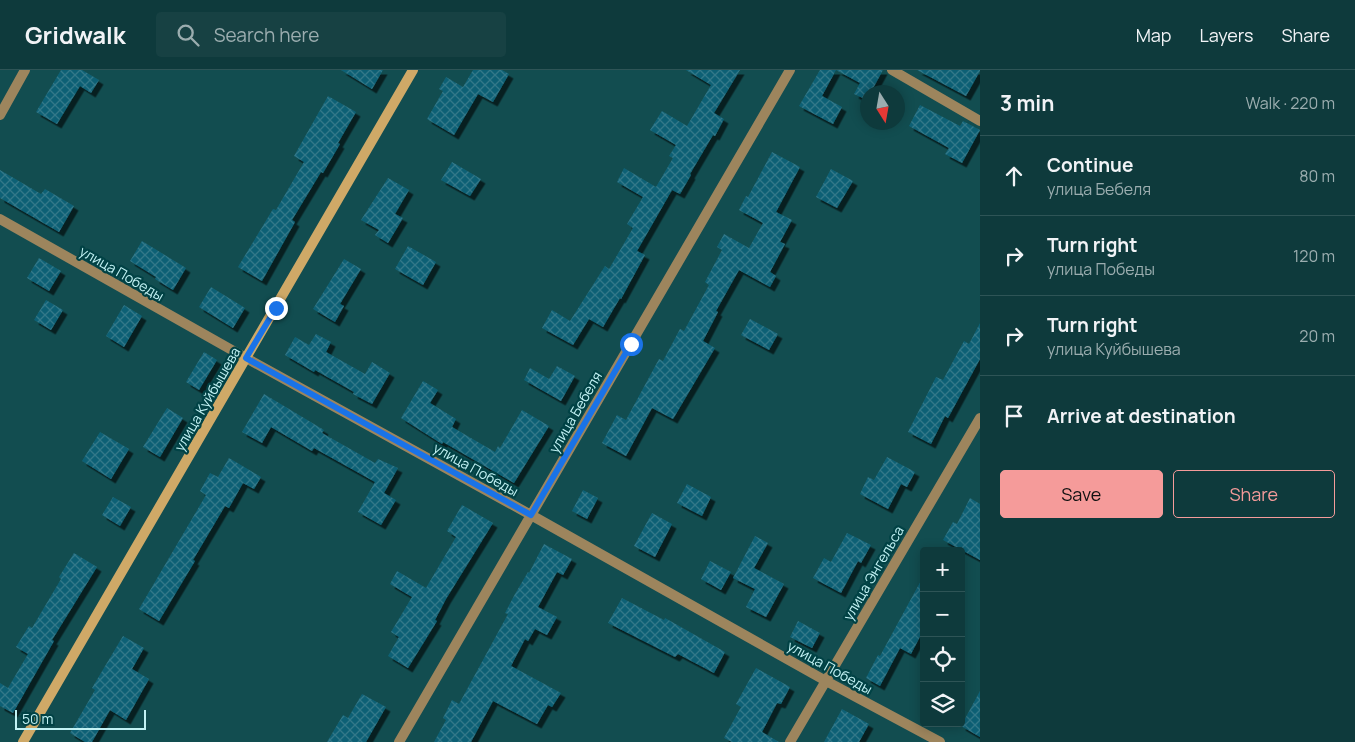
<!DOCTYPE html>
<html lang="en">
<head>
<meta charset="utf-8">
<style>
  body { margin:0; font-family:Manrope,sans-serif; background:#174143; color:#f1f3f6 }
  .controls { position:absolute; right:15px; bottom:15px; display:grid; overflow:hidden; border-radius:5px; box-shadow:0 2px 12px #0003 }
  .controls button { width:45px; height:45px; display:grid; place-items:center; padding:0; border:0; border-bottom:1px solid #2e5456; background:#0e3a3c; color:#f1f3f6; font:25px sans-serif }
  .compass { position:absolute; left:860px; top:15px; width:45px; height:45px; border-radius:50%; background:#0e3a3c; box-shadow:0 2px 12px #0003; rotate:169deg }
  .scale { position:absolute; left:15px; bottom:12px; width:131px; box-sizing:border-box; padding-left:5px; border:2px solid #c2f2f4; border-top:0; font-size:14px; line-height:18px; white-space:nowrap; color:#c2f2f4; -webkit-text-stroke:4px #014245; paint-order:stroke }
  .stop { position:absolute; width:15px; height:15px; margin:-11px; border:4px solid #1a73e8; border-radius:50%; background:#fff }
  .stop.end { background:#1a73e8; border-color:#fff; box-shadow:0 1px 5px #0008 }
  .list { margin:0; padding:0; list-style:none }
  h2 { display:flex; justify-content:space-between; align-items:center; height:65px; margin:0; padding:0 20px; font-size:21px }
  h2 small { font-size:16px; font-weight:400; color:#9badaf }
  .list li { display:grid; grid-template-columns:32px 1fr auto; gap:15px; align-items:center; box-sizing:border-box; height:80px; padding:0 20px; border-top:1px solid #2e5456 }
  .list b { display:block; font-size:19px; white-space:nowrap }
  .list p { margin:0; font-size:16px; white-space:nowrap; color:#9badaf }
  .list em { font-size:16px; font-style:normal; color:#9badaf }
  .actions { display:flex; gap:10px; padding:15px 20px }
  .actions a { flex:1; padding:11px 0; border:1px solid #f59b9a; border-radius:5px; text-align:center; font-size:18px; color:#f59b9a }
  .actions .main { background:#f59b9a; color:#111 }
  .icon { flex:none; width:28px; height:28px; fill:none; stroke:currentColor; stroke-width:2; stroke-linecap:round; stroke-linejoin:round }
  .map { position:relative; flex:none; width:980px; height:672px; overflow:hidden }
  header { display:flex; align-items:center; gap:30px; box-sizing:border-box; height:70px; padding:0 25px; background:#0e3a3c; border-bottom:1px solid #2e5456 }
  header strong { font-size:24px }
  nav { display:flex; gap:28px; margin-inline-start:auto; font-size:18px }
  .search { width:350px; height:45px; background:#174143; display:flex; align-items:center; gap:12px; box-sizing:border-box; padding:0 18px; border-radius:5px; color:#9badaf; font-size:19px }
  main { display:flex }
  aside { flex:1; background:#0e3a3c }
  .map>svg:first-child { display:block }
  .building { fill:url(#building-cross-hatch); filter:url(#shadow) }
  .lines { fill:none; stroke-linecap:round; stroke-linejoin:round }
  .street { stroke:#9d855d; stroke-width:10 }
  .secondary { stroke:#cfa967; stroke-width:10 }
  .route { stroke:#1a73e8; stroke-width:6 }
  .labels { text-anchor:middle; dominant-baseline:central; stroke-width:4.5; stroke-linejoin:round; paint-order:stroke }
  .street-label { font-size:14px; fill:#c2f2f4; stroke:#014245 }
</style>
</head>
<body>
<header>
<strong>Gridwalk</strong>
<div class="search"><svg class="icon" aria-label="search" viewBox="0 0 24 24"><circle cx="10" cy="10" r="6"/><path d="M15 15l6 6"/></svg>Search here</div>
<nav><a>Map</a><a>Layers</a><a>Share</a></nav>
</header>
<main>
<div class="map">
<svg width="980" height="672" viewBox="0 0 980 672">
  <defs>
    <pattern id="building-cross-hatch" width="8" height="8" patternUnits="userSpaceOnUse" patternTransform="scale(1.25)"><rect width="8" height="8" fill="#116175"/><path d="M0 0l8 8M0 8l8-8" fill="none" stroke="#327889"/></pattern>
    <filter id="shadow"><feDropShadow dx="4.5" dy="4.5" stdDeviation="0" flood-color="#0009"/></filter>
  </defs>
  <rect width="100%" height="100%" fill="#124d50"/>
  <path class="building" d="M 61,0 L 82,0 L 99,10 L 91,23 L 80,16 L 57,54 L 36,42 Z
    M 341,0 L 383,0 L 372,19 Z
    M 473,0 L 502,0 L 509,4 L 493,32 L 478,24 L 454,65 L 427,49 L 443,21 L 439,19 L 446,7 L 463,17 Z
    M 686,0 L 740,0 L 714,43 L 724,49 L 715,66 L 713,65 L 690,104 L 691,105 L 680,124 L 672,120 L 637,181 L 645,185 L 621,229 L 620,228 L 603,257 L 589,249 L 573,275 L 542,258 L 552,240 L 570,251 L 605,196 L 609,199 L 633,158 L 627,154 L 643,127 L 617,112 L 624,98 L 656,117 L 673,88 L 669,86 L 676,75 L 650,60 L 662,41 L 687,56 L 711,15 Z
    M 820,0 L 883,0 L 871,22 L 868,22 L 867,30 L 854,24 L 860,13 L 836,0 L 822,26 L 842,37 L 833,54 L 799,36 Z
    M 917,0 L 980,0 L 980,1 L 966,26 Z
    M 328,26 L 356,42 L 338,73 L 340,74 L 323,103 L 321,102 L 292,150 L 295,152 L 262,211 L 238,197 L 273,139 L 276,140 L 304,92 L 294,86 Z
    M 920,35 L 960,56 L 963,51 L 980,60 L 962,93 L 945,84 L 949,78 L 909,56 Z
    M 772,82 L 800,97 L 776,142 L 792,150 L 780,172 L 785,174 L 770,202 L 776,206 L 770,217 L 739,200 L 716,241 L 718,242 L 703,271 L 715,278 L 673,349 L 652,338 L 626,386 L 602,373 L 617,345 L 626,350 L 659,289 L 663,291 L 680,259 L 684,261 L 709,215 L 705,212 L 722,180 L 717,177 L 724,164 L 749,178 L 763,153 L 739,140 L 746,126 L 748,127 Z
    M 452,92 L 481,109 L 470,126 L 441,110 Z
    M 831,99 L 853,111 L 837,138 L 816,127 Z
    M 0,100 L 41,124 L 45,119 L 74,136 L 59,162 L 0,128 Z
    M 388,108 L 409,120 L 395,144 L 403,148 L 388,173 L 375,165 L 379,160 L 361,150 Z
    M 142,171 L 186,198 L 173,220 L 155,209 L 156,207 L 130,191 Z
    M 408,176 L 436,192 L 423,215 L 395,199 Z
    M 39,188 L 61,201 L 49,221 L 27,208 Z
    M 344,189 L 361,199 L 340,234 L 344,236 L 335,252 L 313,239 Z
    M 211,217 L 245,238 L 233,258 L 199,237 Z
    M 46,230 L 63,240 L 51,260 L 34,250 Z
    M 124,235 L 142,246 L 124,277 L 106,266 Z
    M 750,249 L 778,264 L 769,280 L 741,265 Z
    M 980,253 L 980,289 L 948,348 L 945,346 L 931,374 L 908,362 L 936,307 L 943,310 L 964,271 L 969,274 Z
    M 316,264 L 331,272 L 326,282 L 365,304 L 372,292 L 390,303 L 372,334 L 353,324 L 354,322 L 315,300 L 314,302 L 285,285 L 295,267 L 309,275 Z
    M 204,282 L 217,290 L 199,320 L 186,312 Z
    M 557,296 L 575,306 L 561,331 L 524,310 L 530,298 L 549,309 Z
    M 423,311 L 438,320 L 430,333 L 456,349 L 452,357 L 495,382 L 498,376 L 500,378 L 522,340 L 549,356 L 514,413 L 443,372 L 442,374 L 401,348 Z
    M 264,324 L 324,360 L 322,363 L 375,393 L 378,389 L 398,398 L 384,423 L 396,430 L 381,455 L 358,442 L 375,412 L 314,378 L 312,381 L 271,357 L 262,373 L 242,362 Z
    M 167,338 L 183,348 L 160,387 L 143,377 Z
    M 100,362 L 129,379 L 111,409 L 82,391 Z
    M 887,387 L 915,402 L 907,417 L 901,414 L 888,439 L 860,424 L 868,407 L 874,410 Z
    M 229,388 L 261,407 L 254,419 L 243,413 L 229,438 L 225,436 L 193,490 L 195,491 L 159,551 L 139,539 L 206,425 L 200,421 L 210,403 L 218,407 Z
    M 687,414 L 711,427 L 702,446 L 677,433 Z
    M 583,420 L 598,428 L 587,449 L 572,441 Z
    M 113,427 L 131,437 L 120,456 L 102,445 Z
    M 970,428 L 980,434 L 980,490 L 943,470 L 953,452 L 957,454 Z
    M 462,435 L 493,453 L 446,529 L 435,550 L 437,551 L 408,598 L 388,586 L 399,567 L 391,562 L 412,527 L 390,514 L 397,501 L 426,518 L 456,467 L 447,461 Z
    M 652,443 L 672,454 L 655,487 L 634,476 Z
    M 847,463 L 871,475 L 861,493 L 858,491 L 841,523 L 813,508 L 824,488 L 831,492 Z
    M 755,466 L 768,473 L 754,498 L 784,514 L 766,547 L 746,537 L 755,519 L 733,508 Z
    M 544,474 L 572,489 L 563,505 L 557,502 L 538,537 L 557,547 L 547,565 L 535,559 L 528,571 L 525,569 L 511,596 L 561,623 L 552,637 L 548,635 L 537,654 L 493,631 L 471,672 L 434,672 L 446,650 L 443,648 L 452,630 L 459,634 L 508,544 L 505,543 L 515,524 L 528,502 L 529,503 Z
    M 74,483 L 97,497 L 52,570 L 54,571 L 13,643 L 0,636 L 0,613 L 8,618 L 28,584 L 16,577 L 29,556 L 32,558 L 61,509 L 59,507 Z
    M 710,491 L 731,502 L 721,520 L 701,509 Z
    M 924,505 L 924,559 L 911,584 L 900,578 L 880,616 L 866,608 L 878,585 L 880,586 Z
    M 622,528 L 664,550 L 665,548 L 725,582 L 714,603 L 678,584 L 675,587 L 608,553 Z
    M 798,551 L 820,563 L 812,578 L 790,567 Z
    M 123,566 L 144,578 L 132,599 L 149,609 L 126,650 L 110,640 L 92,672 L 85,672 L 70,663 L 95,620 L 92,618 Z
    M 756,598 L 790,617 L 781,634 L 777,633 L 762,662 L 779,672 L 732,672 L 724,668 L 741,637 L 736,634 Z
    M 980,621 L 980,667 L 961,656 Z
    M 362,624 L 386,637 L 366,672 L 327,672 L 343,645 L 348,648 Z
    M 842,639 L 869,654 L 859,672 L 824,672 Z"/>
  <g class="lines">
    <path class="street" d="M 892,0 L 980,51
      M 0,45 L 25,0
      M 0,149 L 246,288 L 531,445 L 826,611 L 940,672
      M 399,672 L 790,0
      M 790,672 L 980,348"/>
    <path class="secondary" d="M 23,672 L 413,0"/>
  </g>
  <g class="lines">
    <path class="route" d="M 276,238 L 246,288 L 531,445 L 631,274"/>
  </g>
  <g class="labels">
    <g class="street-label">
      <text transform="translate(122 203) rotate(30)">улица Победы</text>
      <text transform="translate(207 329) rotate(-60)">улица Куйбышева</text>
      <text transform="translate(575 342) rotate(-60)">улица Бебеля</text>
      <text transform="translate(476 399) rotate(29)">улица Победы</text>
      <text transform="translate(873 503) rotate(-60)">улица Энгельса</text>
      <text transform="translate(830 597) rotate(29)">улица Победы</text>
    </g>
  </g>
</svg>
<div class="controls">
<button>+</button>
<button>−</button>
<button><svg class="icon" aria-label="locate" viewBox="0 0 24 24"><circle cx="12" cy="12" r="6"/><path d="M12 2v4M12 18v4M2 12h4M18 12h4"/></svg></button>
<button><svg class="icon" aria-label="layers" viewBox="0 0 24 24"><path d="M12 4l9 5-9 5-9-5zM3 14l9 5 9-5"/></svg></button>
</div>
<svg class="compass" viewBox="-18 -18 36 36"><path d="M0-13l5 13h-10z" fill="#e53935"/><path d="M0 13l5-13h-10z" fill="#9badaf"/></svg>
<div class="scale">50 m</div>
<div class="stop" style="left:631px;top:274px"></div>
<div class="stop end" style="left:276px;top:238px"></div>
</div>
<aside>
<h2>3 min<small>Walk · 220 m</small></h2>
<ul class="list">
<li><svg class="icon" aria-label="ahead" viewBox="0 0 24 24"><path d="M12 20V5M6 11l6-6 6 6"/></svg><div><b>Continue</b><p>улица Бебеля</p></div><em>80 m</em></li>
<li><svg class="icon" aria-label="right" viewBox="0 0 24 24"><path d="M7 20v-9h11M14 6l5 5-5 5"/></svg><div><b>Turn right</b><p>улица Победы</p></div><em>120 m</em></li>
<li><svg class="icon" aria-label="right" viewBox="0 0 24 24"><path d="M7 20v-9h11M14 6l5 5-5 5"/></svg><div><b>Turn right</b><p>улица Куйбышева</p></div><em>20 m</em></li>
<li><svg class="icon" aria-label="arrive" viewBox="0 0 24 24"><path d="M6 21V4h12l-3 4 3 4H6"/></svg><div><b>Arrive at destination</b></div></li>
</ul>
<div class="actions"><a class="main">Save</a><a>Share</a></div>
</aside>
</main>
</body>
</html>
